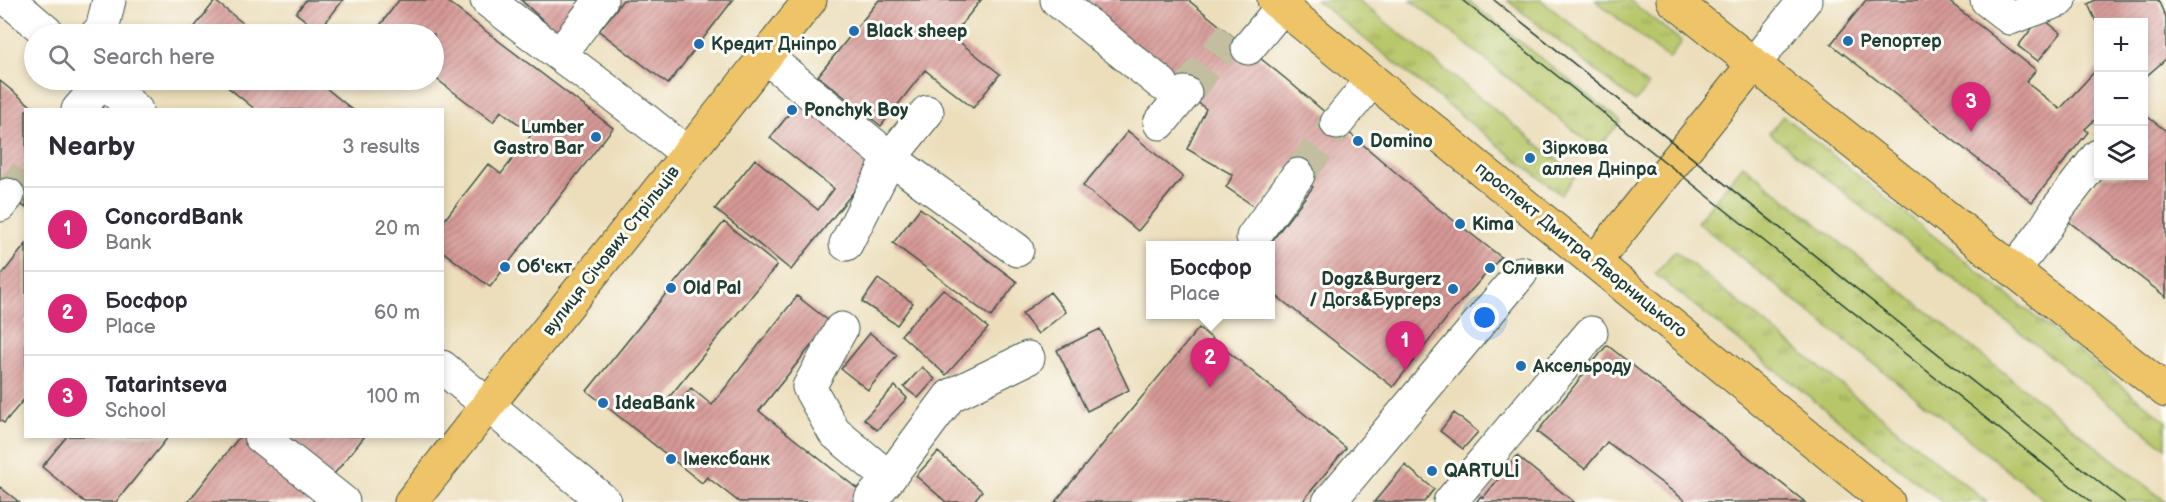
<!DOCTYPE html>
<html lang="en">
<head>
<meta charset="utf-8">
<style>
  body { margin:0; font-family:"Balsamiq Sans",sans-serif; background:#f2f2f3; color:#2b2b33 }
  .controls { position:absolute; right:18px; top:18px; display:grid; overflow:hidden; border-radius:0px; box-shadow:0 3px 9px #0003 }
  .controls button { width:54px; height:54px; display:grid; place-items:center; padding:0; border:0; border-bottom:2px solid #e1e1e2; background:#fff; color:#2b2b33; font:30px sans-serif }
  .you { position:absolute; left:1485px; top:318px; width:21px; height:21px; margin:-15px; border:4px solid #fff; border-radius:50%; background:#1a73e8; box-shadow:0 0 0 9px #1a73e833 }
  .badge { display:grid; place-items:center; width:39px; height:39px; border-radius:50%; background:#db2777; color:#fff; font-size:20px; font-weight:700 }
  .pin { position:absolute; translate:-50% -50px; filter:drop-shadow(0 2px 3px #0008) }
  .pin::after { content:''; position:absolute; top:32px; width:21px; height:18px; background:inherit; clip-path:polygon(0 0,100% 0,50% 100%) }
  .popup { position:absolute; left:1146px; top:241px; width:129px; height:78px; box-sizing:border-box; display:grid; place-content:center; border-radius:0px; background:#fff; filter:drop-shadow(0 2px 4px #0005); font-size:20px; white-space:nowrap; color:#7c7c81 }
  .popup b { font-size:22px; color:#2b2b33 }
  .popup::after { content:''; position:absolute; left:50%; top:100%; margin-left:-12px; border:12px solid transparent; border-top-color:#fff }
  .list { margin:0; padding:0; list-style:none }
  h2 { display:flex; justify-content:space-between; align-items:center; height:78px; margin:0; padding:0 24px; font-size:26px }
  h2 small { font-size:20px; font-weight:400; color:#7c7c81 }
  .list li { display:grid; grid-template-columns:39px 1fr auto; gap:18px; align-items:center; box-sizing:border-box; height:84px; padding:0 24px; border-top:2px solid #e1e1e2 }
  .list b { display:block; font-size:22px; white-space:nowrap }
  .list p { margin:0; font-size:20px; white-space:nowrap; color:#7c7c81 }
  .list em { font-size:20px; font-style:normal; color:#7c7c81 }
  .icon { flex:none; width:33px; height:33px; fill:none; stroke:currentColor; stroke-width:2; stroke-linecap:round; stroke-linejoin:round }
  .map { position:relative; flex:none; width:2166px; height:502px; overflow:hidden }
  .search { position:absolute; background:#fff; box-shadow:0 3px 9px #0003; left:24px; top:24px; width:420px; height:66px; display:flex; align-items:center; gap:15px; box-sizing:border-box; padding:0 21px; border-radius:33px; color:#7c7c81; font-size:22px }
  .panel { position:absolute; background:#fff; box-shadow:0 3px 9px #0003; left:24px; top:108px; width:420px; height:330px; border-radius:0px }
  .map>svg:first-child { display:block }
  .grass { fill:url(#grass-tufts); stroke:#6b824e; stroke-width:1.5 }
  .building { fill:url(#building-hatch) }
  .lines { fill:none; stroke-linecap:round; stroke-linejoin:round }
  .minor-tunnel { stroke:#c3bea0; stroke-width:33; stroke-dasharray:33 16; stroke-linecap:butt }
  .minor-casing { stroke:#3e5548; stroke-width:35 }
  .major-casing { stroke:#3e5548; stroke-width:35 }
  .minor { stroke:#fff; stroke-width:33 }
  .major { stroke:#efc469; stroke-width:33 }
  .tram { stroke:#1f3d34; stroke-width:1.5 }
  .poi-dot { fill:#1f6fb2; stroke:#fdfcf7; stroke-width:2 }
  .labels { text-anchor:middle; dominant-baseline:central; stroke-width:6; stroke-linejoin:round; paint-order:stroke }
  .poi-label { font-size:18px; font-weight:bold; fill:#1f3d34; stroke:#fdfcf7; text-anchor:start }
  .street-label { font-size:18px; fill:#1f3d34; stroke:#fdfcf7 }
</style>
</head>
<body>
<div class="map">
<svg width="2166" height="502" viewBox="0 0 2166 502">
  <defs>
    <pattern id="grass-tufts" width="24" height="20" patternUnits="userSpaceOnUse" patternTransform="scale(1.5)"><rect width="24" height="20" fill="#b7c669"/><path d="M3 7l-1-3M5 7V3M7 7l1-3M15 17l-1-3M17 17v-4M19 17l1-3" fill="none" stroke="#94a257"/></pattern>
    <pattern id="building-hatch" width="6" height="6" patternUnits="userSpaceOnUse" patternTransform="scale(1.5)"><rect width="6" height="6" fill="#d79996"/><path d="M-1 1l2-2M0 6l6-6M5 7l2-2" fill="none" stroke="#ae7e7b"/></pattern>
  </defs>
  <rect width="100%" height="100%" fill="#fdfcf7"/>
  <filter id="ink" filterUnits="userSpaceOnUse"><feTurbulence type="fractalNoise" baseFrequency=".0167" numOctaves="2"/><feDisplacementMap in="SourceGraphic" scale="12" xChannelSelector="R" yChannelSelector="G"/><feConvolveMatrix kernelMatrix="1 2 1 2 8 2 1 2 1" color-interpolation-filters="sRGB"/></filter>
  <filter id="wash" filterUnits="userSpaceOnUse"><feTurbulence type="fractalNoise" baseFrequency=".008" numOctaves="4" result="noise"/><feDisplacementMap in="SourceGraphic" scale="24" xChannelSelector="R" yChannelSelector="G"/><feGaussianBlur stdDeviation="1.35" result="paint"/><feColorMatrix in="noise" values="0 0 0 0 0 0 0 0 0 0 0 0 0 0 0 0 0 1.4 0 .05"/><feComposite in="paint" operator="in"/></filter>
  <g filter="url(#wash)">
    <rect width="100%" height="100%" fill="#ecdebb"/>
    <path class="grass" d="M 1316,0 L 1358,0 L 1576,175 L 1561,195 Z
      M 1411,0 L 1467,0 L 1621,121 L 1597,149 Z
      M 1507,0 L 1541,0 L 1648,86 L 1635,102 Z
      M 1595,0 L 1629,0 L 1682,42 L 1669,59 Z
      M 1783,116 L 2166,421 L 2166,448 L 1769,133 Z
      M 1743,165 L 2166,502 L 2047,502 L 1697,222 Z
      M 1675,251 L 1987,502 L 1942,502 L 1655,274 Z"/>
    <g id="blocks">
      <path class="building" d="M 306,0 L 343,0 L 319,31 L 296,13 Z
        M 399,0 L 445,0 L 613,128 L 490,287 L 442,251 L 442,223 L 488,164 L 501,174 L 532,134 L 501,111 L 493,122 L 434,77 L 434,34 L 378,34 L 375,32 Z
        M 521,0 L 582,0 L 558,34 Z
        M 623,0 L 733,0 L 668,84 L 599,31 Z
        M 879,0 L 981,0 L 952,36 L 1000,74 L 973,108 L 925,70 L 881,126 L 818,76 Z
        M 1069,0 L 1188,0 L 1286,79 L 1435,206 L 1501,257 L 1450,314 L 1393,387 L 1270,291 L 1270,246 L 1268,246 L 1313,187 L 1285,167 L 1258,209 L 1226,187 L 1233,175 L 1187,149 L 1206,109 Z
        M 1866,0 L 1947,0 L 2036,70 L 2026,82 L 2060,109 L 2098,68 L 2098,117 L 2085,129 L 2088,132 L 2032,202 L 1831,44 Z
        M 2095,0 L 2158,0 L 2166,18 L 2166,59 L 2144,78 L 2144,22 L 2098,22 L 2098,26 L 2088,4 Z
        M 215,1 L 248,27 L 242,34 L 189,34 Z
        M 2041,17 L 2061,33 L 2038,61 L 2018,46 Z
        M 219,80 L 316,80 L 353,110 L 256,110 Z
        M 0,81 L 36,110 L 26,110 L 26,208 L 0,188 Z
        M 801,99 L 878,161 L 791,270 L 715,209 L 755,159 L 818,210 L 834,189 L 770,138 Z
        M 2148,117 L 2166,131 L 2166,297 L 2068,221 L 2103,176 L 2144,176 L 2144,124 Z
        M 1128,131 L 1183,177 L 1138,231 L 1083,186 Z
        M 920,208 L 1017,282 L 991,317 L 893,243 Z
        M 724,222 L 777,265 L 666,401 L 675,408 L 691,388 L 712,405 L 797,296 L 830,322 L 759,411 L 874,502 L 739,502 L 707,477 L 702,483 L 587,391 Z
        M 26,244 L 26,397 L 4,423 L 0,420 L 0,277 Z
        M 878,279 L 913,303 L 897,325 L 862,302 Z
        M 943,289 L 988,328 L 946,375 L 901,335 Z
        M 1050,292 L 1066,312 L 1038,334 L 1022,314 Z
        M 1199,328 L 1346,448 L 1302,502 L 1055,502 Z
        M 1100,329 L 1129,390 L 1087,411 L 1057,350 Z
        M 870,333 L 897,355 L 868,390 L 841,369 Z
        M 1607,345 L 1805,502 L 1687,502 L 1607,442 L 1585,469 L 1537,432 Z
        M 922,367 L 935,379 L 918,398 L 904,387 Z
        M 895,386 L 907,398 L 877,430 L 864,419 Z
        M 1454,413 L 1478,432 L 1463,449 L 1440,431 Z
        M 67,436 L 169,436 L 116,502 L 85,502 L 42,467 Z
        M 240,436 L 248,436 L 320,493 L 313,502 L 188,502 Z
        M 277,436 L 365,436 L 330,479 Z
        M 938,452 L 982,491 L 973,502 L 946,502 L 916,476 Z
        M 1517,456 L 1574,502 L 1476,502 L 1481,496 L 1483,498 Z
        M 1405,465 L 1434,489 L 1424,502 L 1374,502 Z
        M 0,487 L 19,502 L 0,502 Z"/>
    </g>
  </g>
  <g filter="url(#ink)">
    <use href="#blocks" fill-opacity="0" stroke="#3e5548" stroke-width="1.5"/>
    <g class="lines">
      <path class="minor-tunnel" d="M 1185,93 L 1232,35
        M 1298,175 L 1337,123
        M 8,195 L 26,174"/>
      <defs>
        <path id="minor" d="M 9,0 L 49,34
          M 487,0 L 629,107 L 688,154
          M 1057,0 L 1162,84
          M 1987,0 L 2010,18 L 2060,0
          M 97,34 L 102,30 L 109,0
          M 1248,48 L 1282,7
          M 560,54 L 601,0
          M 765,56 L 890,158 L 846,244
          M 1753,65 L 1805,0
          M 101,80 L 136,110
          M 78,110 L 103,81
          M 927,112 L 890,158 L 1017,250
          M 1160,123 L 1185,93
          M 1337,123 L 1372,80
          M 0,205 L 8,195
          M 1253,237 L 1298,175
          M 2014,269 L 2041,235 L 2058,208 L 2098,156
          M 841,329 L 809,387 L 834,432 L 889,478 L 871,499
          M 442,367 L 605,502
          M 260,436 L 343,502
          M 889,478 L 950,396 L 1028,358
          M 1329,502 L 1521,273
          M 1450,502 L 1591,333"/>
        <path id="major" d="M 1274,0 L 1888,502
          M 1673,0 L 2166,391
          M 1595,261 L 1753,65
          M 411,502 L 810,0"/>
      </defs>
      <use href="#minor" class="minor-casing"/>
      <use href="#major" class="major-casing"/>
      <use href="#minor" class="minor"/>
      <use href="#major" class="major"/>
      <path class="tram" d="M 1462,0 L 2091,502
        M 1494,0 L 2124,502"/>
    </g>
  </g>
  <g class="poi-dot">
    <circle cx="854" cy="31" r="6"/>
    <circle cx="1848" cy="41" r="6"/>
    <circle cx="699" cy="44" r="6"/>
    <circle cx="792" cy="110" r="6"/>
    <circle cx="596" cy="137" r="6"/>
    <circle cx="1358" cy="141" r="6"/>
    <circle cx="1530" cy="158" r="6"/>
    <circle cx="1460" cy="224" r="6"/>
    <circle cx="505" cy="267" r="6"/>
    <circle cx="1490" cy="268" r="6"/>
    <circle cx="671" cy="288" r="6"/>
    <circle cx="1453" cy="289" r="6"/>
    <circle cx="1521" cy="366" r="6"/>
    <circle cx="603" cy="403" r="6"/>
    <circle cx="671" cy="459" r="6"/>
    <circle cx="1432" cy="471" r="6"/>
  </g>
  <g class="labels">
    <g class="poi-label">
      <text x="866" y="31">Black sheep</text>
      <text x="1860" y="41">Репортер</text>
      <text x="711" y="44">Кредит Дніпро</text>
      <text x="804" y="110">Ponchyk Boy</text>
      <text x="584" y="127" text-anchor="end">Lumber<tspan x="584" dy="21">Gastro Bar</tspan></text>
      <text x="1370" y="141">Domino</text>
      <text x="1542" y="148">Зіркова<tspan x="1542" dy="21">аллея Дніпра</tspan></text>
      <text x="1472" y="224">Kima</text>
      <text x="517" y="267">Об'єкт</text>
      <text x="1502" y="268">Сливки</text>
      <text x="1441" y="279" text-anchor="end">Dogz&amp;Burgerz<tspan x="1441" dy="21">/ Догз&amp;Бургерз</tspan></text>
      <text x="683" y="288">Old Pal</text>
      <text x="1533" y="366">Аксельроду</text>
      <text x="615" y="403">IdeaBank</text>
      <text x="683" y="459">Імексбанк</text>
      <text x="1444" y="471">QARTULİ</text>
    </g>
    <g class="street-label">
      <text transform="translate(1581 250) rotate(39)">проспект Дмитра Яворницького</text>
      <text transform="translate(611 251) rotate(-52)">вулиця Січових Стрільців</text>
    </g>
  </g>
</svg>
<div class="controls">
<button>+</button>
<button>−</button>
<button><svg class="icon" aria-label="layers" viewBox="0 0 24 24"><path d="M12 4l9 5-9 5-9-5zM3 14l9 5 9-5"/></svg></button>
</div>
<div class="you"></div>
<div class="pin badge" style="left:1405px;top:371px">1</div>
<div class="pin badge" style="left:1210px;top:388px">2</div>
<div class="popup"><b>Босфор</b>Place</div>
<div class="pin badge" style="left:1971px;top:132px">3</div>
<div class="search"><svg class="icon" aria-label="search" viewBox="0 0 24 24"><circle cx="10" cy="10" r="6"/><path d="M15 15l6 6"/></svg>Search here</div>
<section class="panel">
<h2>Nearby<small>3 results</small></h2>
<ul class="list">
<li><span class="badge">1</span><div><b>ConcordBank</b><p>Bank</p></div><em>20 m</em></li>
<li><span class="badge">2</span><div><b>Босфор</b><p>Place</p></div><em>60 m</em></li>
<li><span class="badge">3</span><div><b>Tatarintseva</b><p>School</p></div><em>100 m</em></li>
</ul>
</section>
</div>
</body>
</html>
